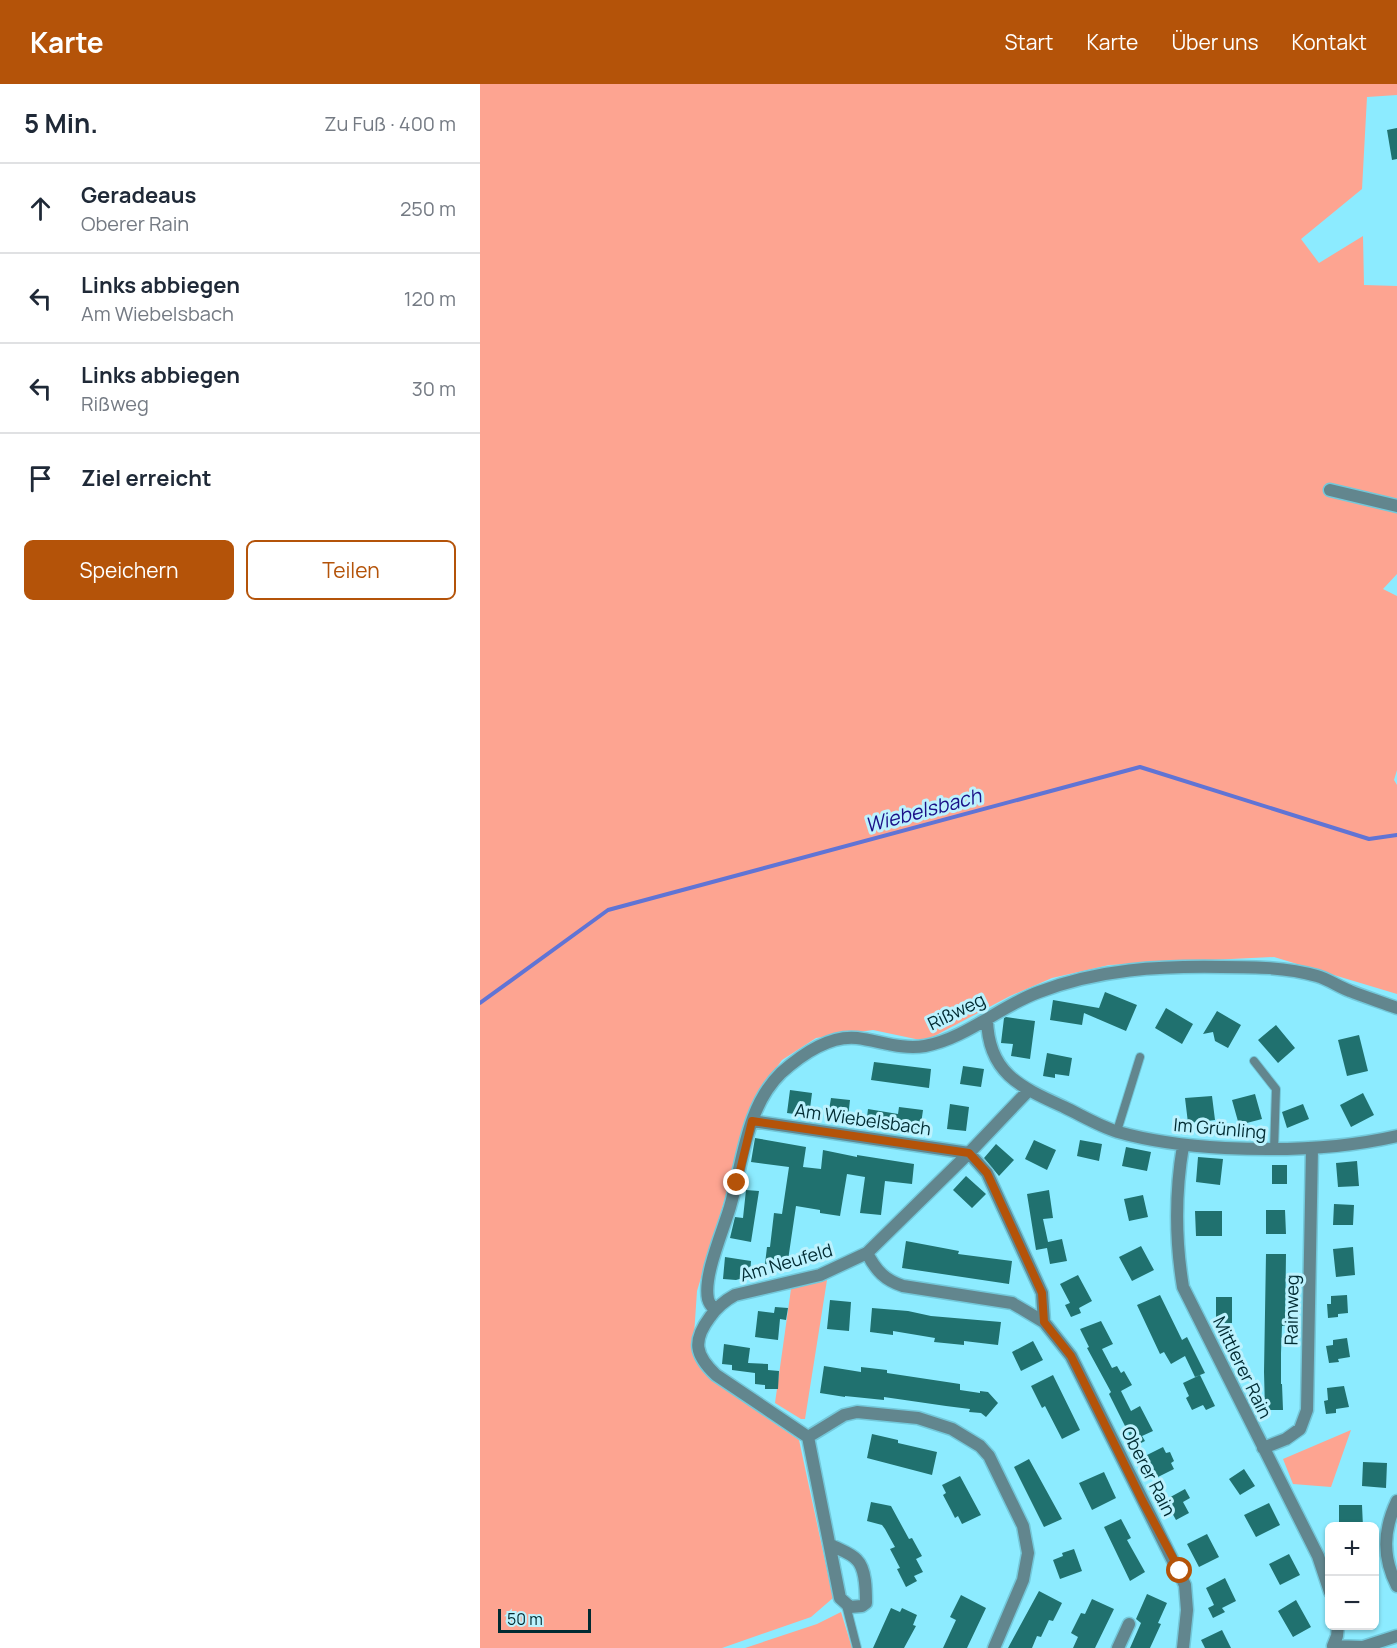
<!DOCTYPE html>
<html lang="de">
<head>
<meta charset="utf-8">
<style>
  body { margin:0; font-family:Manrope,sans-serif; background:#f2f2f3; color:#1f2937 }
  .controls { position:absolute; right:18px; bottom:18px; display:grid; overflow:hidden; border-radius:9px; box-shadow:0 2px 4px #0004 }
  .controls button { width:54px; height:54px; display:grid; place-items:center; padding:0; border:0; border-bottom:2px solid #e0e1e3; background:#fff; color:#1f2937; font:30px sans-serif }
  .scale { position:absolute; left:18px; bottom:15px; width:93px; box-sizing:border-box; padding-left:6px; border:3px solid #002b32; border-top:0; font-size:16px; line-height:21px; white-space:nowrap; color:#002b32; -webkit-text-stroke:4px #bcf2fe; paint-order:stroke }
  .stop { position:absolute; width:18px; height:18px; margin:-14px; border:4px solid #b45309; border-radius:50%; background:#fff }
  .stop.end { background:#b45309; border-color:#fff; box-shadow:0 2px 6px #0008 }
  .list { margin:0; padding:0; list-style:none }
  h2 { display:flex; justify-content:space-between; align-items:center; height:78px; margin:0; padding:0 24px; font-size:26px }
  h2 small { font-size:20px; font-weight:400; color:#747a83 }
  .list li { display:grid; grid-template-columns:39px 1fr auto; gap:18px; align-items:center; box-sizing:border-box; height:90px; padding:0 24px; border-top:2px solid #e0e1e3 }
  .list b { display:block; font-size:22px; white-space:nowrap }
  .list p { margin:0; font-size:20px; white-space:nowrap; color:#747a83 }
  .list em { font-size:20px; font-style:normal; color:#747a83 }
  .actions { display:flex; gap:12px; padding:18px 24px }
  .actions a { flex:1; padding:14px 0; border:2px solid #b45309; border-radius:9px; text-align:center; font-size:21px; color:#b45309 }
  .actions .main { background:#b45309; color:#fff }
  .icon { flex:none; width:33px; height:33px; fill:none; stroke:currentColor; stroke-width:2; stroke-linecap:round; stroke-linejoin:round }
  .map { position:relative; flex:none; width:917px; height:1564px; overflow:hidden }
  header { display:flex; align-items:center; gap:36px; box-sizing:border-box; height:84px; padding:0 30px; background:#b45309; color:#fff }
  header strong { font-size:28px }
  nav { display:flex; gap:33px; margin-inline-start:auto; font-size:21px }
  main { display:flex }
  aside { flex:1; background:#fff }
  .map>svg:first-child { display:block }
  .green { fill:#fda491 }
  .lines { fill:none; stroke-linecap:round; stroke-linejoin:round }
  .stream { stroke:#6074d5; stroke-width:4 }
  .building { fill:#20716f }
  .lane-casing { stroke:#73c8da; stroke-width:10 }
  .street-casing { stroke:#73c8da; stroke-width:15 }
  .lane { stroke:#62868e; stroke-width:8 }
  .street { stroke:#62868e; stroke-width:12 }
  .route { stroke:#b45309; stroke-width:8 }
  .labels { text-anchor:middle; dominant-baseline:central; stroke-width:6; stroke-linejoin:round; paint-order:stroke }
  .street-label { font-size:18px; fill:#002b32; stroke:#bcf2fe }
  .water-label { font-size:20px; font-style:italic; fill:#1b1187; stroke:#bcf2fe }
</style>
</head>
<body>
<header>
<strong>Karte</strong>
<nav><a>Start</a><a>Karte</a><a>Über uns</a><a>Kontakt</a></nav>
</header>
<main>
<aside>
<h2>5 Min.<small>Zu Fuß · 400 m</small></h2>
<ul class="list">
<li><svg class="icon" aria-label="ahead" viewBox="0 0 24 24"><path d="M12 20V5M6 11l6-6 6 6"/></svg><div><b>Geradeaus</b><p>Oberer Rain</p></div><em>250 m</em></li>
<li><svg class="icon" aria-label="left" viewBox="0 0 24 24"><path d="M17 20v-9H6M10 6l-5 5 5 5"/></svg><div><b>Links abbiegen</b><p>Am Wiebelsbach</p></div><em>120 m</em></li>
<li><svg class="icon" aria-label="left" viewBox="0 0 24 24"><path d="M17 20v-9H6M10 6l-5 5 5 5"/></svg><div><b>Links abbiegen</b><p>Rißweg</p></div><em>30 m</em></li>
<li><svg class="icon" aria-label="arrive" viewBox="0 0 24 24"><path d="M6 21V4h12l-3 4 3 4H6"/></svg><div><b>Ziel erreicht</b></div></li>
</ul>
<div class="actions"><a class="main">Speichern</a><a>Teilen</a></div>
</aside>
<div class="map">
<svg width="917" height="1564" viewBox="0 0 917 1564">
  <rect width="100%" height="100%" fill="#8cebff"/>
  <path class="green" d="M 0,0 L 917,0 L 917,11 L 887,13 L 882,105 L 821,155 L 839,179 L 883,152 L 884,201 L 917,202 L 917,490 L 903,505 L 917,512 L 917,686 L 914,696 L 917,701 L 917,910 L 794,873 L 629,881 L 572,894 L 530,912 L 445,957 L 393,946 L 336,954 L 302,976 L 276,1011 L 217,1207 L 213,1266 L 234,1298 L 319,1356 L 353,1514 L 331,1533 L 242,1564 L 0,1564 Z
    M 347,1196 L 325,1335 L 321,1335 L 295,1319 L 311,1205 Z
    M 871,1346 L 851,1403 L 813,1400 L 803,1375 Z
    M 361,1528 L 372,1564 L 265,1564 L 337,1540 Z"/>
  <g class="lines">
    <path class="stream" d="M 0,919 L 128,826 L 660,683 L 889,755 L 917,751"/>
  </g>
  <path class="building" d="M 917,44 L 917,75 L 912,76 L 907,46 Z
    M 625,908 L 657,921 L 646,947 L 604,929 L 602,941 L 570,936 L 573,916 L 619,924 Z
    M 686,924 L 713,940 L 702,960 L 675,944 Z
    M 737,927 L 761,941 L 748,964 L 735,957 L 733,948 L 723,950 Z
    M 526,933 L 555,937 L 550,975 L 531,972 L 533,960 L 521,959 L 524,934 Z
    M 796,941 L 815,964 L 798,979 L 778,956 Z
    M 879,951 L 888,987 L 867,992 L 858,956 Z
    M 567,969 L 592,974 L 589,992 L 575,990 L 575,994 L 563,992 Z
    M 394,978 L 451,985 L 449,1004 L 391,996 Z
    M 483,982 L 504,985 L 501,1003 L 480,1000 Z
    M 310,1006 L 332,1009 L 329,1032 L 307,1029 Z
    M 883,1009 L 894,1031 L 871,1043 L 860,1021 Z
    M 775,1010 L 782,1035 L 759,1041 L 752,1016 Z
    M 732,1012 L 735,1036 L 708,1039 L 705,1014 Z
    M 351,1014 L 370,1016 L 368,1034 L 348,1032 Z
    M 470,1020 L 489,1023 L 486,1047 L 467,1045 Z
    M 823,1020 L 829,1035 L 807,1044 L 802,1028 Z
    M 419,1023 L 443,1026 L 440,1047 L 386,1041 L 388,1025 L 418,1030 Z
    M 275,1054 L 326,1063 L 323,1083 L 341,1085 L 343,1066 L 377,1073 L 377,1071 L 434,1080 L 432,1100 L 405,1097 L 401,1131 L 380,1129 L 385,1093 L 367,1090 L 360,1132 L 340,1129 L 340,1126 L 316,1122 L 307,1183 L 285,1180 L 287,1163 L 290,1163 L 294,1129 L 302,1130 L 309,1083 L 271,1078 Z
    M 554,1056 L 576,1066 L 567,1086 L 545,1075 Z
    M 600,1056 L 622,1060 L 619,1077 L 597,1072 Z
    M 516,1060 L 534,1076 L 519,1092 L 504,1074 Z
    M 646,1063 L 671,1068 L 667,1087 L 642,1082 Z
    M 718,1073 L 743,1075 L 740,1101 L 716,1098 Z
    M 877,1077 L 879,1102 L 858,1103 L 856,1079 Z
    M 792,1081 L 807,1081 L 807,1100 L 792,1100 Z
    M 486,1092 L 506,1110 L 492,1124 L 473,1106 Z
    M 266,1106 L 279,1107 L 271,1158 L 250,1154 L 255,1133 L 263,1134 Z
    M 569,1106 L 573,1134 L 563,1135 L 568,1158 L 582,1155 L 587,1177 L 570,1180 L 567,1164 L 556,1166 L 547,1110 Z
    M 663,1111 L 668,1133 L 649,1137 L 644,1115 Z
    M 854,1120 L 874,1121 L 873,1141 L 853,1141 Z
    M 786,1126 L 805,1126 L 806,1150 L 786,1150 Z
    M 715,1127 L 742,1127 L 742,1152 L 716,1152 Z
    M 426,1157 L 479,1167 L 478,1170 L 532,1177 L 529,1200 L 422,1184 Z
    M 661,1162 L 674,1186 L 652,1197 L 639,1173 Z
    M 873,1163 L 875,1191 L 856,1193 L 853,1165 Z
    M 786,1170 L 806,1170 L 805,1242 L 802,1242 L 801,1269 L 801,1300 L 802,1300 L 803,1326 L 785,1326 L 784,1288 Z
    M 245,1173 L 271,1177 L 270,1192 L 256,1196 L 243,1195 Z
    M 598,1191 L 612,1217 L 599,1224 L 601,1229 L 591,1233 L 585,1221 L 590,1219 L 580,1200 Z
    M 680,1211 L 702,1256 L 707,1253 L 725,1289 L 715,1293 L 705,1272 L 691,1280 L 684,1268 L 680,1270 L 657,1221 Z
    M 867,1211 L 868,1229 L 858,1230 L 858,1233 L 848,1234 L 847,1220 L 851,1220 L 851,1212 Z
    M 736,1213 L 752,1213 L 752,1239 L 736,1239 Z
    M 350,1216 L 371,1218 L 369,1247 L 347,1245 Z
    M 295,1223 L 308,1224 L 306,1236 L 300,1235 L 298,1256 L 275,1253 L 278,1227 L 294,1229 Z
    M 392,1224 L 428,1227 L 451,1232 L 521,1238 L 518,1261 L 484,1257 L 484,1261 L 454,1258 L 455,1254 L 413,1247 L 413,1251 L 390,1248 Z
    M 621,1237 L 633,1260 L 622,1265 L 632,1284 L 637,1282 L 641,1289 L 644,1287 L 652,1301 L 641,1307 L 651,1327 L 660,1322 L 673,1347 L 662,1352 L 665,1357 L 655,1362 L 629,1310 L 631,1308 L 607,1264 L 609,1263 L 600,1245 Z
    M 867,1254 L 870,1273 L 858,1275 L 859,1278 L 849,1279 L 846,1262 L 853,1261 L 853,1256 Z
    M 553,1257 L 563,1276 L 541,1287 L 532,1268 Z
    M 244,1260 L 270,1264 L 268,1279 L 288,1280 L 288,1286 L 299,1287 L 298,1305 L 285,1305 L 285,1301 L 275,1300 L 275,1289 L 252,1286 L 252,1281 L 242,1280 Z
    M 344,1282 L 381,1288 L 381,1283 L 407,1286 L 407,1289 L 480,1300 L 480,1306 L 500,1309 L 500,1307 L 508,1308 L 518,1319 L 506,1333 L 501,1329 L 489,1328 L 490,1325 L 466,1322 L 404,1313 L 404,1316 L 365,1312 L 365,1313 L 340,1309 Z
    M 573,1291 L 600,1346 L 582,1355 L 565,1322 L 562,1324 L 551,1302 Z
    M 720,1291 L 735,1322 L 726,1326 L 723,1321 L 712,1326 L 706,1314 L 709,1312 L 703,1299 Z
    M 864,1302 L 869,1323 L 856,1325 L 856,1329 L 846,1330 L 844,1317 L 848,1316 L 847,1304 Z
    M 392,1350 L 418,1356 L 418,1359 L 457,1368 L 452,1391 L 387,1374 Z
    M 683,1363 L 686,1369 L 690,1368 L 694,1377 L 691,1379 L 694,1385 L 674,1395 L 663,1373 Z
    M 549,1375 L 582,1435 L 564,1443 L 534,1383 Z
    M 883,1378 L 907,1379 L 906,1404 L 882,1402 Z
    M 764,1385 L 775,1402 L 760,1411 L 749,1395 Z
    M 624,1388 L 636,1414 L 612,1426 L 599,1399 Z
    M 480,1392 L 501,1431 L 482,1440 L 478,1432 L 475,1434 L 471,1426 L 463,1411 L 466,1409 L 462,1401 Z
    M 705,1405 L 710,1414 L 703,1418 L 709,1429 L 696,1436 L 685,1416 Z
    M 391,1418 L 411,1422 L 429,1455 L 432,1454 L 442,1472 L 436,1475 L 443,1488 L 434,1492 L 437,1497 L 426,1503 L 417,1485 L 420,1484 L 410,1465 L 415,1463 L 405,1445 L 402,1441 L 387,1437 Z
    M 789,1419 L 800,1441 L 776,1453 L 764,1431 Z
    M 859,1421 L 882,1421 L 883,1443 L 859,1443 Z
    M 641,1435 L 651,1454 L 647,1456 L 665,1488 L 650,1497 L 624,1443 Z
    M 727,1450 L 739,1473 L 719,1483 L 707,1460 Z
    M 594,1465 L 602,1487 L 580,1495 L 573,1476 L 583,1472 L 582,1469 Z
    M 809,1470 L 820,1491 L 800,1501 L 789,1480 Z
    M 745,1494 L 756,1517 L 742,1524 L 745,1528 L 733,1534 L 728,1524 L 734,1521 L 726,1504 Z
    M 559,1507 L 582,1519 L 573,1537 L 569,1536 L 561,1553 L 557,1552 L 552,1564 L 528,1564 Z
    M 667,1510 L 687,1519 L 678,1539 L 681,1540 L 670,1564 L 650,1564 L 661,1539 L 656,1535 Z
    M 481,1511 L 506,1524 L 487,1564 L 463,1564 L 476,1536 L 470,1533 Z
    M 612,1515 L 634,1525 L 615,1564 L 593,1564 L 598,1553 L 591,1549 L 601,1529 L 605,1530 Z
    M 816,1516 L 831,1543 L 813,1553 L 798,1527 Z
    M 411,1524 L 420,1528 L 422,1524 L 437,1531 L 433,1541 L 436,1542 L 424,1564 L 393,1564 Z
    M 742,1546 L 751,1564 L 725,1564 L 721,1556 Z"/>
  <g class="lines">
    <defs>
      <path id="lane" d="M 774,977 L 796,1005 L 794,1066
        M 637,1047 L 660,973
        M 366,1521 L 377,1564"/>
      <path id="street" d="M 850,406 L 917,422
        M 507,935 C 508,989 540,1003 584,1023 C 601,1031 619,1042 638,1048 C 673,1058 709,1062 745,1064 C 804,1067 860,1065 917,1052
        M 272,1037 L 489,1069 L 507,1089 L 562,1209 L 564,1238
        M 703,1062 C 695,1109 695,1155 703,1203 L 838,1472 L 850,1508
        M 387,1169 C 396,1187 405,1196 423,1202 L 532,1219 L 564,1238 L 591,1272 L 705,1501 L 707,1526 L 703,1564
        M 235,1226 C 232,1223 229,1219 228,1215 C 223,1192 243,1147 250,1123 C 263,1078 266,1023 301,989 C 321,971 349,951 377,954 C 400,957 422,966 445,962 C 487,954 520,922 559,908 C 619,885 679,882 742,883 C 774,883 806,883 837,892 C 848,895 859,903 870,907 C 885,913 901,918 917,924
        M 328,1353 L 364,1331 L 377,1328 L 438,1334 L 472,1345 L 500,1362 L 509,1372 L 543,1442 L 548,1469 L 543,1496 L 514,1564
        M 783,1364 L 806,1355 L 820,1345 L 827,1326 L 832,1065
        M 917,1417 C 903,1446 902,1473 917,1502
        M 351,1461 C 358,1465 371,1469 377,1476 C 386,1485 386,1506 386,1519 L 382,1522 L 370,1523 L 360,1514 L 328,1353 L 236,1291 C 215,1271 212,1257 230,1233 C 237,1223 244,1217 255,1211 L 340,1191 L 387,1169 L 489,1069 L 548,1007
        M 853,1562 L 883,1563 L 917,1552
        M 853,1562 L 857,1552 L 858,1542
        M 638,1564 L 649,1540"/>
    </defs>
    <use href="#lane" class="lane-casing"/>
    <use href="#street" class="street-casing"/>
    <use href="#lane" class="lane"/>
    <use href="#street" class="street"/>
  </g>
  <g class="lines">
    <path class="route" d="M 257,1099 L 272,1037 L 489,1069 L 507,1089 L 562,1209 L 564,1238 L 591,1272 L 662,1416 L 700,1487"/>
  </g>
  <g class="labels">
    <g class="street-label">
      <text transform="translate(476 927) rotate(-26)">Rißweg</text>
      <text transform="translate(383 1035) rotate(8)">Am Wiebelsbach</text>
      <text transform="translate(740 1044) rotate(5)">Im Grünling</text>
      <text transform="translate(306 1178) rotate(-16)">Am Neufeld</text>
      <text transform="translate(811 1226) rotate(-89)">Rainweg</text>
      <text transform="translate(763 1283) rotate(64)">Mittlerer Rain</text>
      <text transform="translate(669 1387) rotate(63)">Oberer Rain</text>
    </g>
    <g class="water-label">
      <text transform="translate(443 726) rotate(-15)">Wiebelsbach</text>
    </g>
  </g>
</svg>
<div class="controls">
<button>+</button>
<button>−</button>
</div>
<div class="scale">50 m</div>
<div class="stop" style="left:700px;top:1487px"></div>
<div class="stop end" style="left:257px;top:1099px"></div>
</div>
</main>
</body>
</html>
